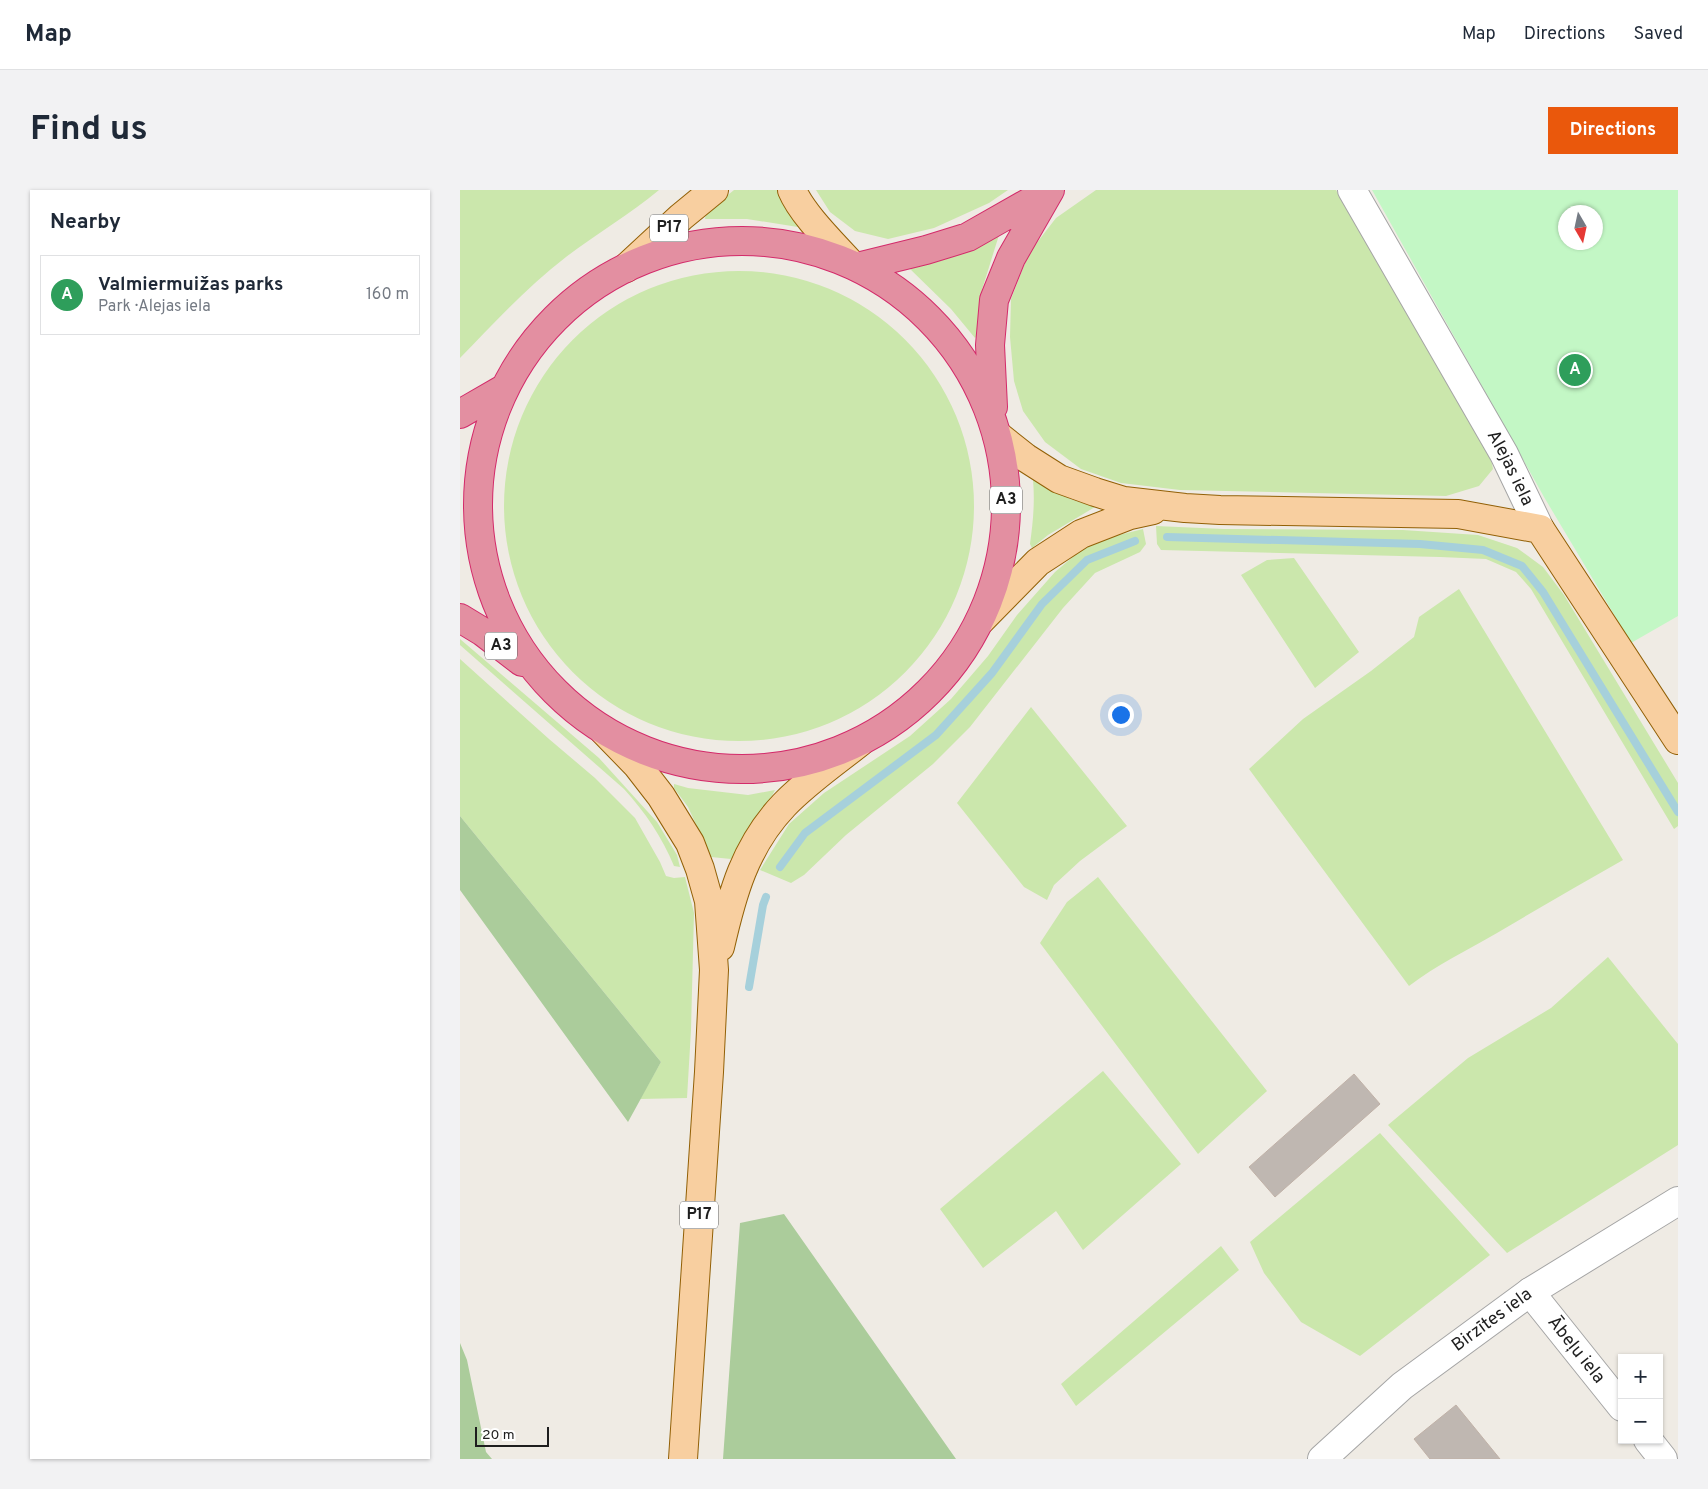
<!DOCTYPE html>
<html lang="en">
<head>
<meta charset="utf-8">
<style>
  body { margin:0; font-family:Overpass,sans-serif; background:#f2f2f3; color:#1f2937 }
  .controls { position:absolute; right:15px; bottom:15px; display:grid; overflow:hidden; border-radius:0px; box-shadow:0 1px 4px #0004 }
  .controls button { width:45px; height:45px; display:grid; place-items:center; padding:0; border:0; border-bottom:1px solid #e0e1e3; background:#fff; color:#1f2937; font:25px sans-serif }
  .compass { position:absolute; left:1098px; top:15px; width:45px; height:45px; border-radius:50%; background:#fff; box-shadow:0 1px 4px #0004; rotate:171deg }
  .scale { position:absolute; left:15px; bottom:12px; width:74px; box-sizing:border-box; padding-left:5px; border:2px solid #1e1e1e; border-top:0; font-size:14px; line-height:18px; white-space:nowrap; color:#1e1e1e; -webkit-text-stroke:4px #fff; paint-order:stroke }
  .you { position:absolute; left:660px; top:524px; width:18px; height:18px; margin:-12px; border:4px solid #fff; border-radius:50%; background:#1a73e8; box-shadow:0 0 0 8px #1a73e833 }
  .badge { display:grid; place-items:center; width:32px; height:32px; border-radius:50%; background:#ea580c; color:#fff; font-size:16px; font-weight:700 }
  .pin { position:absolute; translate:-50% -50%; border:2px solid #fff; box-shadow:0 1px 5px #0006 }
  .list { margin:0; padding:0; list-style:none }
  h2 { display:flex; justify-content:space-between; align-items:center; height:65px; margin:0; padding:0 20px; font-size:21px }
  h2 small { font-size:16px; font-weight:400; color:#747a83 }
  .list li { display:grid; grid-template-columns:32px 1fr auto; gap:15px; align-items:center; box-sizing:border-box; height:80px; margin:0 10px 10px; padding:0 10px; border:1px solid #e0e1e3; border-radius:0px }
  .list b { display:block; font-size:19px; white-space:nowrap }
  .list p { margin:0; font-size:16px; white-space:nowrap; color:#747a83 }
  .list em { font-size:16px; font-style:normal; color:#747a83 }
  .map { position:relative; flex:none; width:1218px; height:1269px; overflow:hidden; border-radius:0px }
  header { display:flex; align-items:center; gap:30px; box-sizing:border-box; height:70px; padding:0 25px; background:#fff; border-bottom:1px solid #e0e1e3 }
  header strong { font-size:24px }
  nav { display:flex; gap:28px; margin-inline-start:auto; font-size:18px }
  .intro { display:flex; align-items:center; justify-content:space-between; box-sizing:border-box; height:120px; padding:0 30px }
  h1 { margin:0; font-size:35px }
  .button { padding:12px 22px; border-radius:0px; background:#ea580c; color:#fff; font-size:18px; font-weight:700 }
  main { display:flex; gap:30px; padding:0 30px }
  aside { flex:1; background:#fff; border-radius:0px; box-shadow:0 1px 4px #0004 }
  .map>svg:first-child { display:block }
  .grass { fill:#cbe7ac }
  .forest { fill:#abcc9b }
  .park { fill:#c3f7c5; fill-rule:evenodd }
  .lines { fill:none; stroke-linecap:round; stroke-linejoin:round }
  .stream { stroke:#a6d0db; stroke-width:8 }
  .building { fill:#bfb7b1; stroke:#c0b1a7 }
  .minor-casing { stroke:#a5a5a5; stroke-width:30 }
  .major-casing { stroke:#926006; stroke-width:30 }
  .highway-casing { stroke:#d32b6a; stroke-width:30 }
  .minor { stroke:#fff; stroke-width:28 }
  .major { stroke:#f8cfa0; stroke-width:28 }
  .highway { stroke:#e38fa1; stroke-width:28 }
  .labels { text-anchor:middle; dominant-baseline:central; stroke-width:5; stroke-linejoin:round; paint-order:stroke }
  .shield { fill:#fff; stroke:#626262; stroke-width:1 }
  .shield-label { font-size:16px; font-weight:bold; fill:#1e1e1e }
  .street-label { font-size:18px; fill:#1e1e1e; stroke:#fff }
</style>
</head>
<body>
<header>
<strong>Map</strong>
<nav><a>Map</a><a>Directions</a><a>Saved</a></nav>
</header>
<div class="intro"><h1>Find us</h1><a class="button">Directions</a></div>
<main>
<aside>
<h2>Nearby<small></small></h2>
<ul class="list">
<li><span class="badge" style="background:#2e9e5b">A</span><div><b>Valmiermuižas parks</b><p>Park · Alejas iela</p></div><em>160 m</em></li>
</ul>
</aside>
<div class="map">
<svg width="1218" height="1269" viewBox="0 0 1218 1269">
  <rect width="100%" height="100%" fill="#efebe4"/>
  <path class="grass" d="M 0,0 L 199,0 C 169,25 136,44 106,67 C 67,97 34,133 0,168 Z
    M 274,0 L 320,0 L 344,38 L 287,29 L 245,29 L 246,23 Z
    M 356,0 L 548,0 L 529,13 L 474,38 L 428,49 L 395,41 L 370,22 Z
    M 636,0 L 876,0 L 1030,264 L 1033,279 L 1019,296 L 986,306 L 720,300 L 661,293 L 621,279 L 585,252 L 563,221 L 554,191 L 550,147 L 551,109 L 569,63 L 596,28 Z
    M 539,45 L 520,106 L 518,144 L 515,148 L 491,119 L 448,77 C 481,74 510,61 539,45 Z
    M44 316a235 235 0 1 1 470 0a235 235 0 1 1-470 0Z
    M 575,287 L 610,309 L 635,317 L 588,345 L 572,358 L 570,354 C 573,332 575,312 573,290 Z
    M 696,336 L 764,339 L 943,340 L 1018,345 L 1057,358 L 1083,377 L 1104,405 L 1218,593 L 1218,636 L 1214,639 L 1071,399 L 1056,382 L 1026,369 L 980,367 L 701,360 L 697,354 Z
    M 683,339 L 686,354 L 680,362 L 635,383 L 603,418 L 510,537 L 473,574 L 386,645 L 344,685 L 331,693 L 300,680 L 329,634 L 364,603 L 450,546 L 491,509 L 528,466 L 557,425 L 595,382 L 621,360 L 651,347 Z
    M 834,368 L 899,462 L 855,498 L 781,385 L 807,370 Z
    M 999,399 L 1163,670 C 1121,694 1079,718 1037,743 C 1008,760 976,775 949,796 L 789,579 L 843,529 L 911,481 L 954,447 L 959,427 Z
    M 0,449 L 139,568 L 197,632 L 217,665 L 220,677 L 214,676 C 202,647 185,622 164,599 L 0,455 Z
    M 0,469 L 89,549 L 135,588 L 175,628 L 200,672 L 206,686 L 214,688 L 225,687 L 234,723 L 231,840 L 227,908 L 180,909 L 201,872 L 0,626 Z
    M 571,517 L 667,636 L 620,671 L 594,695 L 587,710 L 564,697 L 497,613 Z
    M 214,594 L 228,598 L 288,605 L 315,600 C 303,625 284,645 271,669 L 251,667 L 228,617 L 214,598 Z
    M 638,687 L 807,901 L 738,964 L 580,753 L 607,712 Z
    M 1148,767 L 1218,854 L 1218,955 L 1047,1063 L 928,935 L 1008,868 L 1091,818 Z
    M 643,881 L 721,974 L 623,1060 L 596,1021 L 523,1078 L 480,1019 Z
    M 920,943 L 1030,1065 L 900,1166 L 841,1132 L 804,1083 L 790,1052 Z
    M 761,1056 L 779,1080 L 616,1216 L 601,1194 Z"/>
  <path class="forest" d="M 0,626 L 201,872 L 168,932 L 0,700 Z
    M 324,1024 L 496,1269 L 263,1269 L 280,1033 Z
    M 0,1153 L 7,1170 L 26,1262 L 32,1269 L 0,1269 Z"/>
  <path class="park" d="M 912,0 L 1218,0 L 1218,426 L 1171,453 L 1084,307 ZM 1106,22 L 1136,22 L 1136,52 L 1106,52 Z"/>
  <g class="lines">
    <path class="stream" d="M 707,347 L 960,354 L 1023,360 L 1062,376 L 1083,402 L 1218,622
      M 320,677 L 345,643 L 476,545 L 532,483 L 582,414 L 627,370 L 675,351
      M 289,797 L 303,715 L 306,707"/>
  </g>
  <path class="building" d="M 894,884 L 920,914 L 815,1007 L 789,977 Z
    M 996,1215 L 1040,1269 L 970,1269 L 954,1249 Z"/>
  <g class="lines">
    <defs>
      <g id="minor">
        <path id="s1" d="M 892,0 L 1044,264 L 1080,339"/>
        <path id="s2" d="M 1070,1102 L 1162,1217"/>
        <path d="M 1188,1250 L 1203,1269"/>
        <path id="s3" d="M 862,1269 L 942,1196 L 1070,1102 L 1218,1011"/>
      </g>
      <path id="major" d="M 332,0 C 342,24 373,54 391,74
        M 166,78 L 221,27 L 254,0
        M 537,245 L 566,268 L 599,289 L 635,302 L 664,311 L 725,318 L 760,320 L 998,324 L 1080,339 L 1218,550
        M 520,431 L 578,372 L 621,344 L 670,325 L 693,320
        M 143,540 L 177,575 L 201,606 L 230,653 L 240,679 L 249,711 L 254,780 L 249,882 L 223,1269
        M 260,757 C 272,704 285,656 324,615 C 346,592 375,572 400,552"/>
      <path id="highway" d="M18 315a264 264 0 1 1 528 0a264 264 0 1 1-528 0Z
        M 397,77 L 466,60 L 508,47 L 589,1
        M 533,217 L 530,155 L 534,110 L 551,68 L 590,0
        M 0,224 L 45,198
        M 0,428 L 23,442 L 62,472"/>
    </defs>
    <use href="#minor" class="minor-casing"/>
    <use href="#major" class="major-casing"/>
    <use href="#highway" class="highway-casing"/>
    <use href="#minor" class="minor"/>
    <use href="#major" class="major"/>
    <use href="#highway" class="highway"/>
  </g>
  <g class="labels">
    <g class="shield">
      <rect x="190" y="24.5" width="38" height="27" rx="4"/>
      <rect x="530" y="296.5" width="32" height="27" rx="4"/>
      <rect x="25" y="442.5" width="32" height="27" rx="4"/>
      <rect x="220" y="1011.5" width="38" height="27" rx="4"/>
    </g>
    <g class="shield-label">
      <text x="209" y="38">P17</text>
      <text x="546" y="310">A3</text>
      <text x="41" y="456">A3</text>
      <text x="239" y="1025">P17</text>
    </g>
    <g class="street-label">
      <text stroke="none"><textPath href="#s1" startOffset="320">Alejas iela</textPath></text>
      <text stroke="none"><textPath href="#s3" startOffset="220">Birzītes iela</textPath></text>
      <text stroke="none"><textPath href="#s2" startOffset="74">Ābeļu iela</textPath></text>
    </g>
  </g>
</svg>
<div class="controls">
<button>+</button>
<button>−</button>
</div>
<svg class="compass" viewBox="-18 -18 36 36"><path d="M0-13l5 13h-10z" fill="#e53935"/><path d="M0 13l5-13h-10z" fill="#747a83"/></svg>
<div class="scale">20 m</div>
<div class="you"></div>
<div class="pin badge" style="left:1115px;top:180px;background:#2e9e5b">A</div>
</div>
</main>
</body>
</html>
